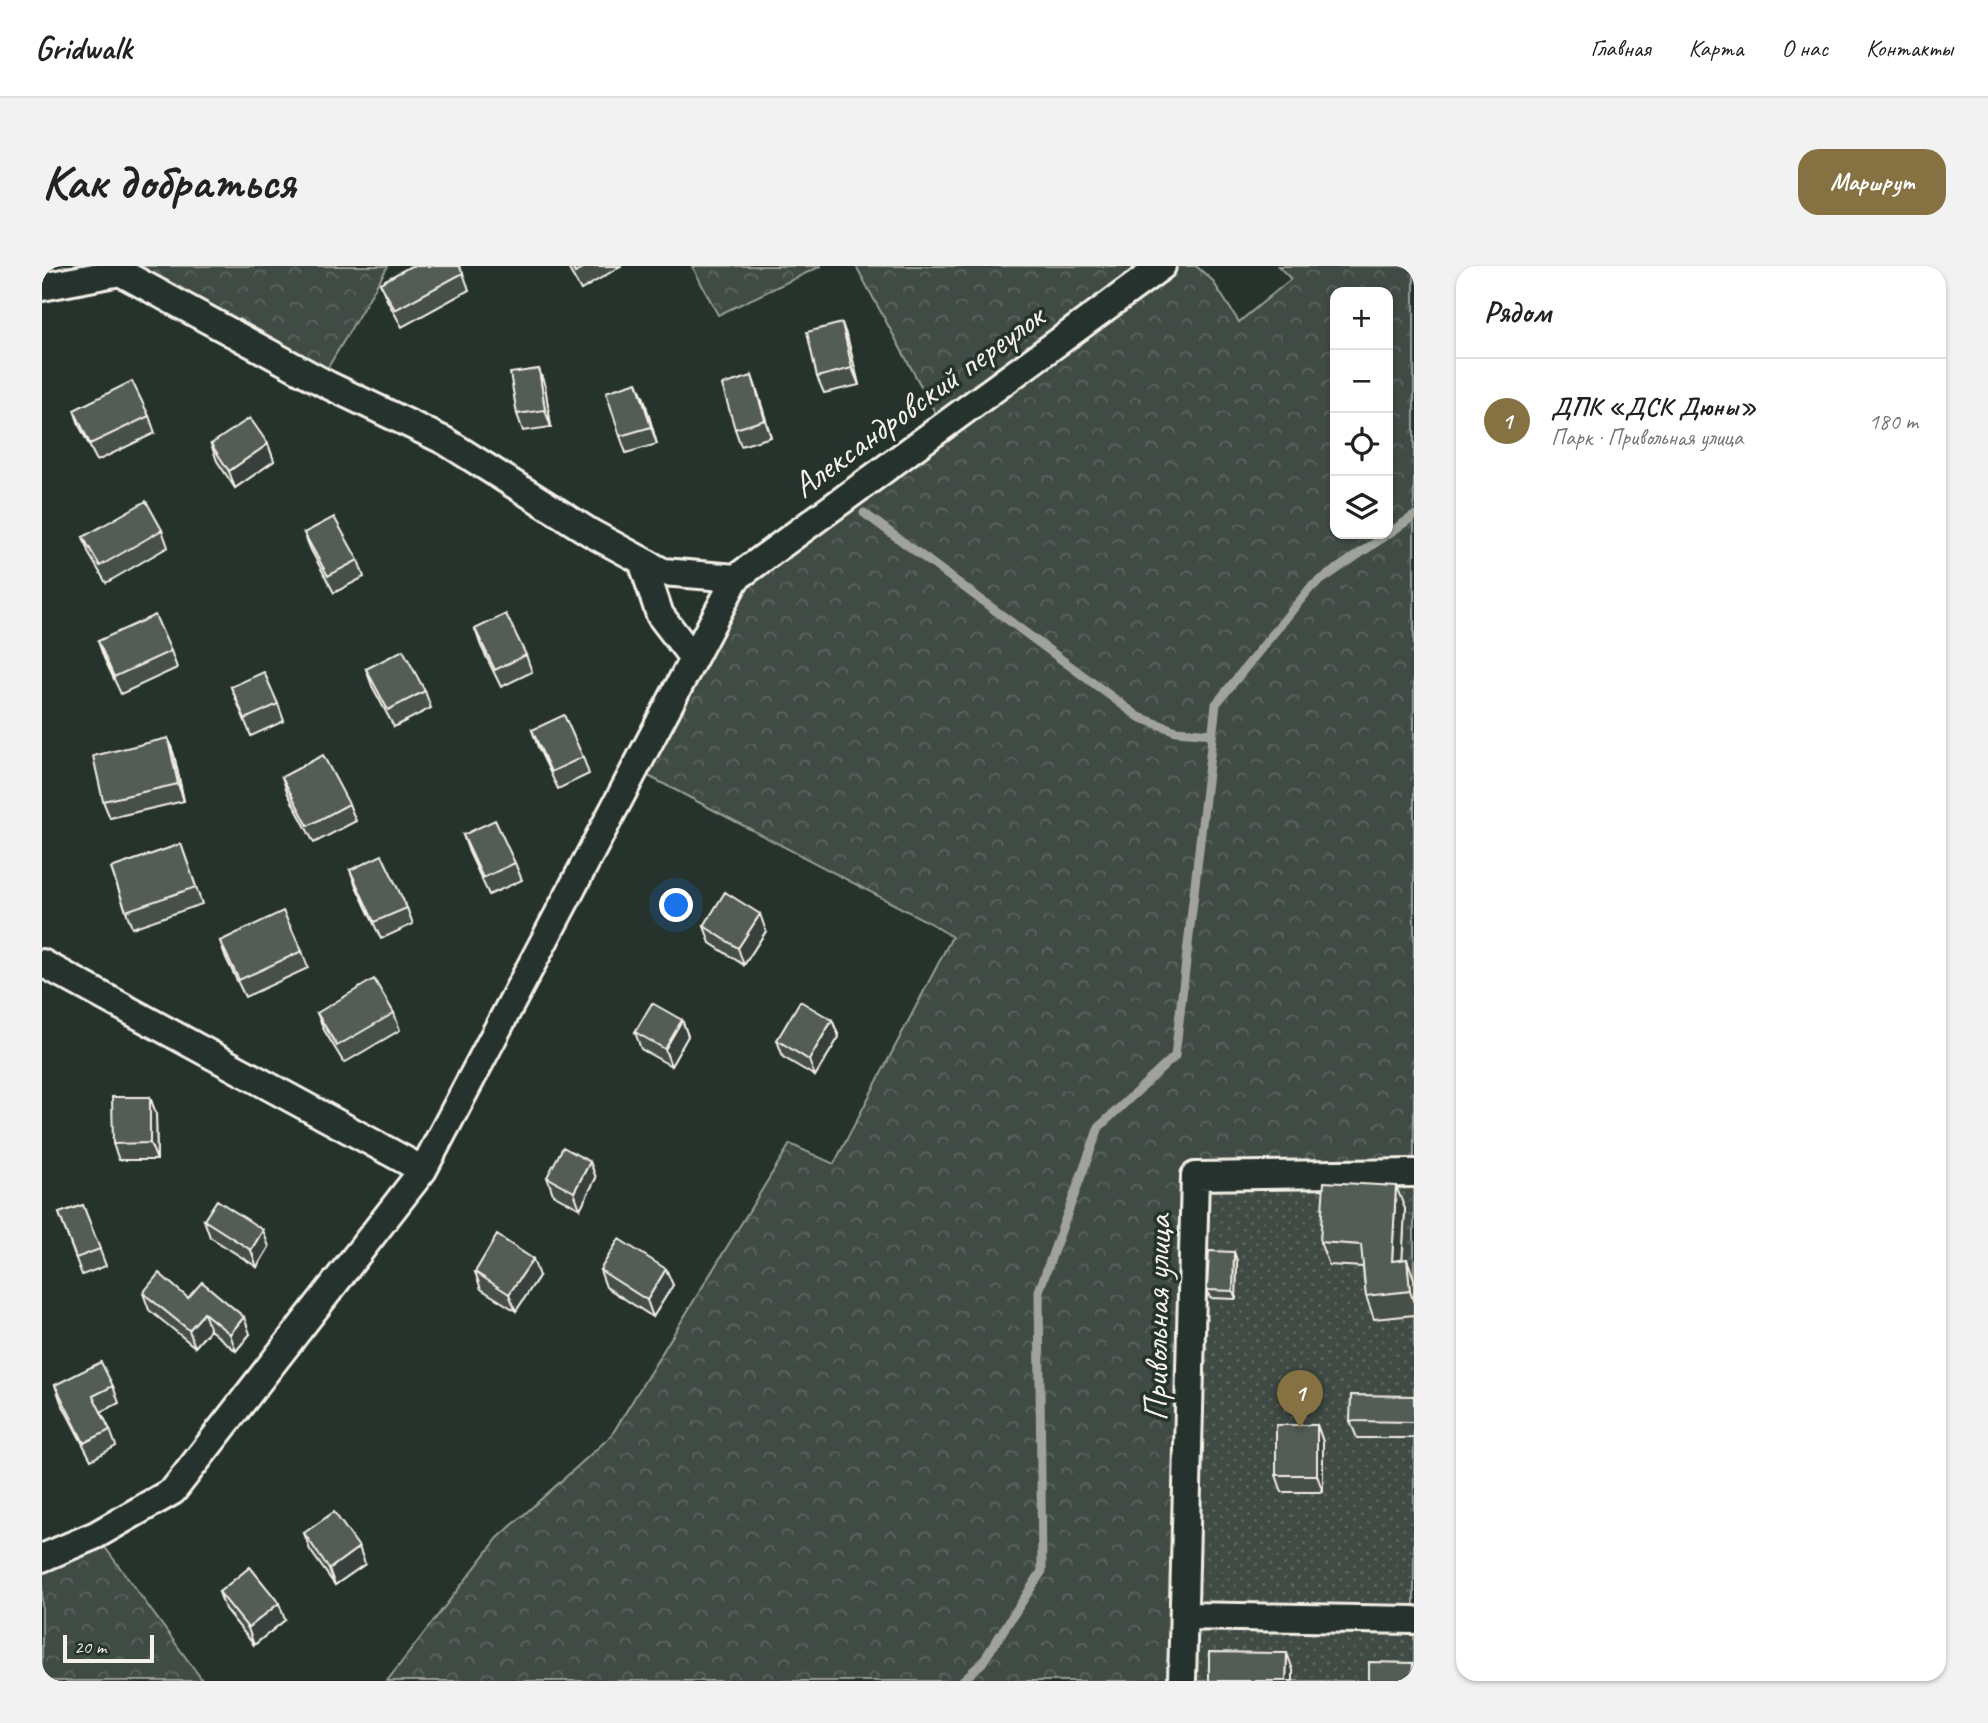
<!DOCTYPE html>
<html lang="ru">
<head>
<meta charset="utf-8">
<style>
  body { margin:0; font-family:Caveat,sans-serif; background:#f2f2f2; color:#222 }
  .controls { position:absolute; right:21px; top:21px; display:grid; overflow:hidden; border-radius:14px; box-shadow:0 2px 5px #0004 }
  .controls button { width:63px; height:63px; display:grid; place-items:center; padding:0; border:0; border-bottom:2px solid #e0e0e0; background:#fff; color:#222; font:35px sans-serif }
  .scale { position:absolute; left:21px; bottom:18px; width:91px; box-sizing:border-box; padding-left:7px; border:4px solid #f4f1e8; border-top:0; font-size:19px; line-height:24px; white-space:nowrap; color:#f4f1e8; -webkit-text-stroke:5px #26332d; paint-order:stroke }
  .you { position:absolute; left:635px; top:640px; width:24px; height:24px; margin:-18px; border:5px solid #fff; border-radius:50%; background:#1a73e8; box-shadow:0 0 0 10px #1a73e833 }
  .badge { display:grid; place-items:center; width:46px; height:46px; border-radius:50%; background:#857141; color:#fff; font-size:23px; font-weight:700 }
  .pin { position:absolute; translate:-50% -58px; filter:drop-shadow(0 2px 4px #0008) }
  .pin::after { content:''; position:absolute; top:37px; width:24px; height:21px; background:inherit; clip-path:polygon(0 0,100% 0,50% 100%) }
  .list { margin:0; padding:0; list-style:none }
  h2 { display:flex; justify-content:space-between; align-items:center; height:91px; margin:0; padding:0 28px; font-size:30px }
  h2 small { font-size:23px; font-weight:400; color:#767676 }
  .list li { display:grid; grid-template-columns:46px 1fr auto; gap:21px; align-items:center; box-sizing:border-box; height:126px; padding:0 28px; border-top:2px solid #e0e0e0 }
  .list b { display:block; font-size:26px; white-space:nowrap }
  .list p { margin:0; font-size:23px; white-space:nowrap; color:#767676 }
  .list em { font-size:23px; font-style:normal; color:#767676 }
  .icon { flex:none; width:38px; height:38px; fill:none; stroke:currentColor; stroke-width:2; stroke-linecap:round; stroke-linejoin:round }
  .map { position:relative; flex:none; width:1372px; height:1415px; overflow:hidden; border-radius:21px }
  header { display:flex; align-items:center; gap:42px; box-sizing:border-box; height:98px; padding:0 35px; background:#fff; border-bottom:2px solid #e0e0e0 }
  header strong { font-size:33px }
  nav { display:flex; gap:38px; margin-inline-start:auto; font-size:24px }
  .intro { display:flex; align-items:center; justify-content:space-between; box-sizing:border-box; height:168px; padding:0 42px }
  h1 { margin:0; font-size:49px }
  .button { padding:18px 32px; border-radius:21px; background:#857141; color:#fff; font-size:24px; font-weight:700 }
  main { display:flex; gap:42px; padding:0 42px }
  aside { flex:1; background:#fff; border-radius:21px; box-shadow:0 2px 5px #0004 }
  .map>svg:first-child { display:block }
  .forest { fill:url(#forest-crowns); stroke:#9a9e96; stroke-width:2; fill-rule:evenodd }
  .garden { fill:url(#garden-dots); stroke:#9a9e96; stroke-width:2 }
  .lines { fill:none; stroke-linecap:round; stroke-linejoin:round }
  .stream { stroke:#9fa39b; stroke-width:9 }
  .street-casing { stroke:#f4f1e8; stroke-width:32 }
  .street { stroke:#26332d; stroke-width:26 }
  .wall { fill:#474f49; stroke:#f4f1e8; stroke-width:2 }
  .shaded-wall { fill:#39403c; stroke:#f4f1e8; stroke-width:2 }
  .building { fill:#525c55; stroke:#f4f1e8; stroke-width:2 }
  .labels { text-anchor:middle; dominant-baseline:central; stroke-width:7; stroke-linejoin:round; paint-order:stroke }
  .street-label { font-size:35px; fill:#f4f1e8; stroke:#26332d }
</style>
</head>
<body>
<header>
<strong>Gridwalk</strong>
<nav><a>Главная</a><a>Карта</a><a>О нас</a><a>Контакты</a></nav>
</header>
<div class="intro"><h1>Как добраться</h1><a class="button">Маршрут</a></div>
<main>
<div class="map">
<svg width="1372" height="1415" viewBox="0 0 1372 1415">
  <defs>
    <pattern id="forest-crowns" width="20" height="18" patternUnits="userSpaceOnUse" patternTransform="scale(1.75)"><rect width="20" height="18" fill="#414b45"/><path d="M2 6a3 3 0 1 1 6 0M12 15a3 3 0 1 1 6 0" fill="none" stroke="#5d6560"/></pattern>
    <pattern id="garden-dots" width="8" height="8" patternUnits="userSpaceOnUse" patternTransform="scale(1.75)"><rect width="8" height="8" fill="#414b45"/><path d="M2 2h.1M6 6h.1" fill="none" stroke="#5d6560" stroke-width="1.8" stroke-linecap="round"/></pattern>
  </defs>
  <rect width="100%" height="100%" fill="#26332d"/>
  <filter id="ink" filterUnits="userSpaceOnUse"><feTurbulence type="fractalNoise" baseFrequency=".0143" numOctaves="2"/><feDisplacementMap in="SourceGraphic" scale="14" xChannelSelector="R" yChannelSelector="G"/><feConvolveMatrix kernelMatrix="1 2 1 2 8 2 1 2 1" color-interpolation-filters="sRGB"/></filter>
  <g filter="url(#ink)">
    <path class="forest" d="M 23,0 L 346,0 L 278,115 L 86,10 L 42,12 Z
      M 650,0 L 779,0 L 676,49 Z
      M 814,0 L 1154,0 L 1170,14 L 1197,56 L 1249,13 L 1236,0 L 1372,0 L 1372,907 L 1135,1415 L 345,1415 L 456,1272 L 569,1170 L 748,878 L 792,898 L 910,671 L 890,658 L 593,503 L 716,295 L 900,159 ZM 1293,26 L 1346,26 L 1346,268 L 1293,268 Z
      M 54,1269 L 161,1415 L 0,1415 L 0,1290 Z"/>
    <path class="garden" d="M 1372,907 L 1372,1415 L 1135,1415 L 1153,910 Z"/>
    <g class="lines">
      <path class="stream" d="M 822,247 L 1097,451 L 1134,465 L 1171,468
        M 920,1415 L 940,1397 L 1000,1305 L 997,1025 L 1057,861 L 1133,790 L 1174,438 L 1269,321 L 1372,250"/>
      <defs>
        <path id="street" d="M 74,0 L 78,6 L 286,119 L 403,175 L 549,267 L 621,306 L 694,312
          M 0,21 L 78,6
          M 600,295 L 618,349 L 651,392
          M 0,697 L 381,904
          M 0,1292 L 54,1269 L 131,1225 L 381,904 L 694,312 L 1120,0
          M 1143,1350 L 1372,1354
          M 1140,1415 L 1153,910 L 1372,907"/>
      </defs>
      <use href="#street" class="street-casing"/>
      <use href="#street" class="street"/>
    </g>
    <path class="wall" d="M 525,0 L 579,0 L 539,24 Z
      M 421,7 L 427,24 L 360,61 L 345,34 L 338,17 Z
      M 806,74 L 817,119 L 782,127 L 775,111 Z
      M 710,110 L 729,171 L 699,180 L 693,163 Z
      M 503,120 L 509,161 L 481,165 L 475,148 Z
      M 602,133 L 615,178 L 584,187 L 578,170 Z
      M 32,144 L 107,150 L 113,167 L 55,195 L 38,161 Z
      M 169,178 L 226,178 L 232,195 L 193,222 L 175,195 Z
      M 120,264 L 126,281 L 64,317 L 47,288 L 41,271 Z
      M 262,267 L 316,294 L 322,311 L 292,327 L 269,284 Z
      M 433,363 L 484,389 L 490,406 L 459,421 L 439,380 Z
      M 56,375 L 129,385 L 135,402 L 79,428 L 62,392 Z
      M 324,403 L 383,425 L 389,442 L 352,461 L 330,420 Z
      M 189,421 L 236,438 L 242,455 L 209,470 Z
      M 490,464 L 541,491 L 547,508 L 516,523 L 496,481 Z
      M 126,472 L 132,489 L 142,535 L 68,552 L 61,535 Z
      M 240,511 L 307,538 L 314,555 L 272,577 L 246,528 Z
      M 421,569 L 473,597 L 480,614 L 447,629 L 427,586 Z
      M 139,578 L 160,638 L 90,662 L 69,602 Z
      M 308,604 L 365,642 L 371,658 L 339,673 L 314,620 Z
      M 662,660 L 724,665 L 702,699 L 668,677 Z
      M 178,675 L 260,685 L 266,702 L 203,731 L 184,692 Z
      M 275,747 L 352,747 L 358,764 L 302,797 L 282,764 Z
      M 640,754 L 646,770 L 629,800 L 599,783 L 593,766 Z
      M 790,754 L 797,771 L 773,810 L 741,791 L 735,774 Z
      M 108,831 L 114,848 L 115,894 L 77,894 L 71,878 Z
      M 548,896 L 554,912 L 538,943 L 511,928 L 505,911 Z
      M 41,939 L 64,1000 L 40,1009 L 17,947 Z
      M 1363,943 L 1360,994 L 1372,1013 L 1372,1049 L 1332,1053 L 1324,1030 L 1321,1001 L 1287,999 L 1278,976 Z
      M 162,954 L 227,981 L 215,1001 L 168,971 Z
      M 1192,986 L 1195,995 L 1194,1033 L 1168,1032 L 1165,1024 Z
      M 558,1004 L 631,1019 L 611,1051 L 564,1021 Z
      M 433,1006 L 497,1010 L 474,1045 L 439,1023 Z
      M 101,1027 L 146,1032 L 208,1068 L 194,1085 L 168,1064 L 153,1081 L 107,1044 Z
      M 13,1119 L 71,1120 L 77,1137 L 59,1146 L 68,1164 L 74,1180 L 49,1194 L 19,1136 Z
      M 1372,1130 L 1372,1172 L 1315,1172 L 1308,1155 Z
      M 1275,1159 L 1281,1176 L 1281,1226 L 1240,1226 L 1234,1209 Z
      M 262,1267 L 317,1281 L 323,1298 L 293,1319 L 268,1284 Z
      M 177,1326 L 243,1354 L 212,1379 L 183,1343 Z"/>
    <path class="shaded-wall" d="M 800,57 L 806,74 L 817,119 L 810,102 Z
      M 497,103 L 503,120 L 509,161 L 503,144 Z
      M 710,110 L 716,127 L 729,171 L 723,154 Z
      M 595,116 L 602,133 L 615,178 L 609,161 Z
      M 226,178 L 232,195 L 193,222 L 187,205 Z
      M 126,472 L 132,489 L 142,535 L 136,518 Z
      M 718,648 L 724,665 L 702,699 L 696,682 Z
      M 640,754 L 646,770 L 629,800 L 623,783 Z
      M 790,754 L 797,771 L 773,810 L 767,794 Z
      M 108,831 L 114,848 L 115,894 L 108,877 Z
      M 548,896 L 554,912 L 538,943 L 532,926 Z
      M 1354,920 L 1363,943 L 1359,1018 L 1350,995 Z
      M 221,964 L 227,981 L 215,1001 L 209,984 Z
      M 1192,986 L 1195,995 L 1194,1033 L 1191,1025 Z
      M 491,993 L 497,1010 L 474,1045 L 467,1028 Z
      M 1365,993 L 1372,1013 L 1372,1037 L 1368,1025 Z
      M 624,1003 L 631,1019 L 611,1051 L 605,1034 Z
      M 162,1047 L 168,1064 L 153,1081 L 147,1064 Z
      M 202,1051 L 208,1068 L 194,1085 L 188,1068 Z
      M 1275,1159 L 1281,1176 L 1281,1226 L 1275,1209 Z
      M 317,1281 L 323,1298 L 293,1319 L 287,1303 Z
      M 237,1337 L 243,1354 L 212,1379 L 206,1362 Z
      M 1245,1387 L 1251,1404 L 1251,1415 L 1244,1415 Z"/>
    <path class="building" d="M 369,0 L 417,0 L 421,7 L 353,44 L 338,17 Z
      M 529,0 L 544,0 L 533,7 Z
      M 800,57 L 810,102 L 775,111 L 765,66 Z
      M 497,103 L 503,144 L 475,148 L 468,107 Z
      M 710,110 L 723,154 L 693,163 L 680,119 Z
      M 90,115 L 107,150 L 48,178 L 32,144 Z
      M 595,116 L 609,161 L 578,170 L 564,126 Z
      M 208,152 L 226,178 L 187,205 L 169,178 Z
      M 104,235 L 120,264 L 58,300 L 41,271 Z
      M 292,251 L 316,294 L 286,310 L 262,267 Z
      M 464,348 L 484,389 L 453,404 L 433,363 Z
      M 113,349 L 129,385 L 72,411 L 56,375 Z
      M 361,384 L 383,425 L 346,444 L 324,403 Z
      M 222,406 L 236,438 L 203,453 L 189,421 Z
      M 522,449 L 541,491 L 509,506 L 490,464 Z
      M 126,472 L 136,518 L 61,535 L 51,490 Z
      M 281,489 L 307,538 L 266,560 L 240,511 Z
      M 453,554 L 473,597 L 441,612 L 421,569 Z
      M 139,578 L 154,621 L 84,645 L 69,602 Z
      M 340,589 L 365,642 L 332,656 L 308,604 Z
      M 683,626 L 718,648 L 696,682 L 662,660 Z
      M 241,645 L 260,685 L 197,714 L 178,675 Z
      M 332,713 L 352,747 L 295,780 L 275,747 Z
      M 758,735 L 790,754 L 767,794 L 735,774 Z
      M 610,737 L 640,754 L 623,783 L 593,766 Z
      M 70,831 L 108,831 L 108,877 L 71,878 Z
      M 521,881 L 548,896 L 532,926 L 505,911 Z
      M 1282,916 L 1354,920 L 1350,995 L 1365,993 L 1368,1025 L 1324,1030 L 1319,979 L 1278,976 Z
      M 175,934 L 221,964 L 209,984 L 162,954 Z
      M 41,939 L 58,983 L 34,992 L 17,947 Z
      M 455,969 L 491,993 L 467,1028 L 433,1006 Z
      M 577,973 L 624,1003 L 605,1034 L 558,1004 Z
      M 1167,985 L 1192,986 L 1191,1025 L 1165,1024 Z
      M 117,1007 L 146,1032 L 160,1016 L 202,1051 L 188,1068 L 162,1047 L 147,1064 L 101,1027 Z
      M 59,1096 L 71,1120 L 51,1130 L 68,1164 L 42,1177 L 13,1119 Z
      M 1309,1129 L 1372,1130 L 1372,1156 L 1308,1155 Z
      M 1234,1159 L 1275,1159 L 1275,1209 L 1234,1209 Z
      M 292,1246 L 317,1281 L 287,1303 L 262,1267 Z
      M 208,1301 L 237,1337 L 206,1362 L 177,1326 Z
      M 1167,1386 L 1245,1387 L 1244,1415 L 1167,1415 Z
      M 1327,1396 L 1371,1397 L 1370,1415 L 1327,1415 Z"/>
  </g>
  <g class="labels">
    <g class="street-label">
      <text transform="translate(876 135) rotate(-36)">Александровский переулок</text>
      <text transform="translate(1115 1052) rotate(-89)">Привольная улица</text>
    </g>
  </g>
</svg>
<div class="controls">
<button>+</button>
<button>−</button>
<button><svg class="icon" aria-label="locate" viewBox="0 0 24 24"><circle cx="12" cy="12" r="6"/><path d="M12 2v4M12 18v4M2 12h4M18 12h4"/></svg></button>
<button><svg class="icon" aria-label="layers" viewBox="0 0 24 24"><path d="M12 4l9 5-9 5-9-5zM3 14l9 5 9-5"/></svg></button>
</div>
<div class="scale">20 m</div>
<div class="you"></div>
<div class="pin badge" style="left:1258px;top:1162px">1</div>
</div>
<aside>
<h2>Рядом<small></small></h2>
<ul class="list">
<li><span class="badge">1</span><div><b>ДПК «ДСК Дюны»</b><p>Парк · Привольная улица</p></div><em>180 m</em></li>
</ul>
</aside>
</main>
</body>
</html>
